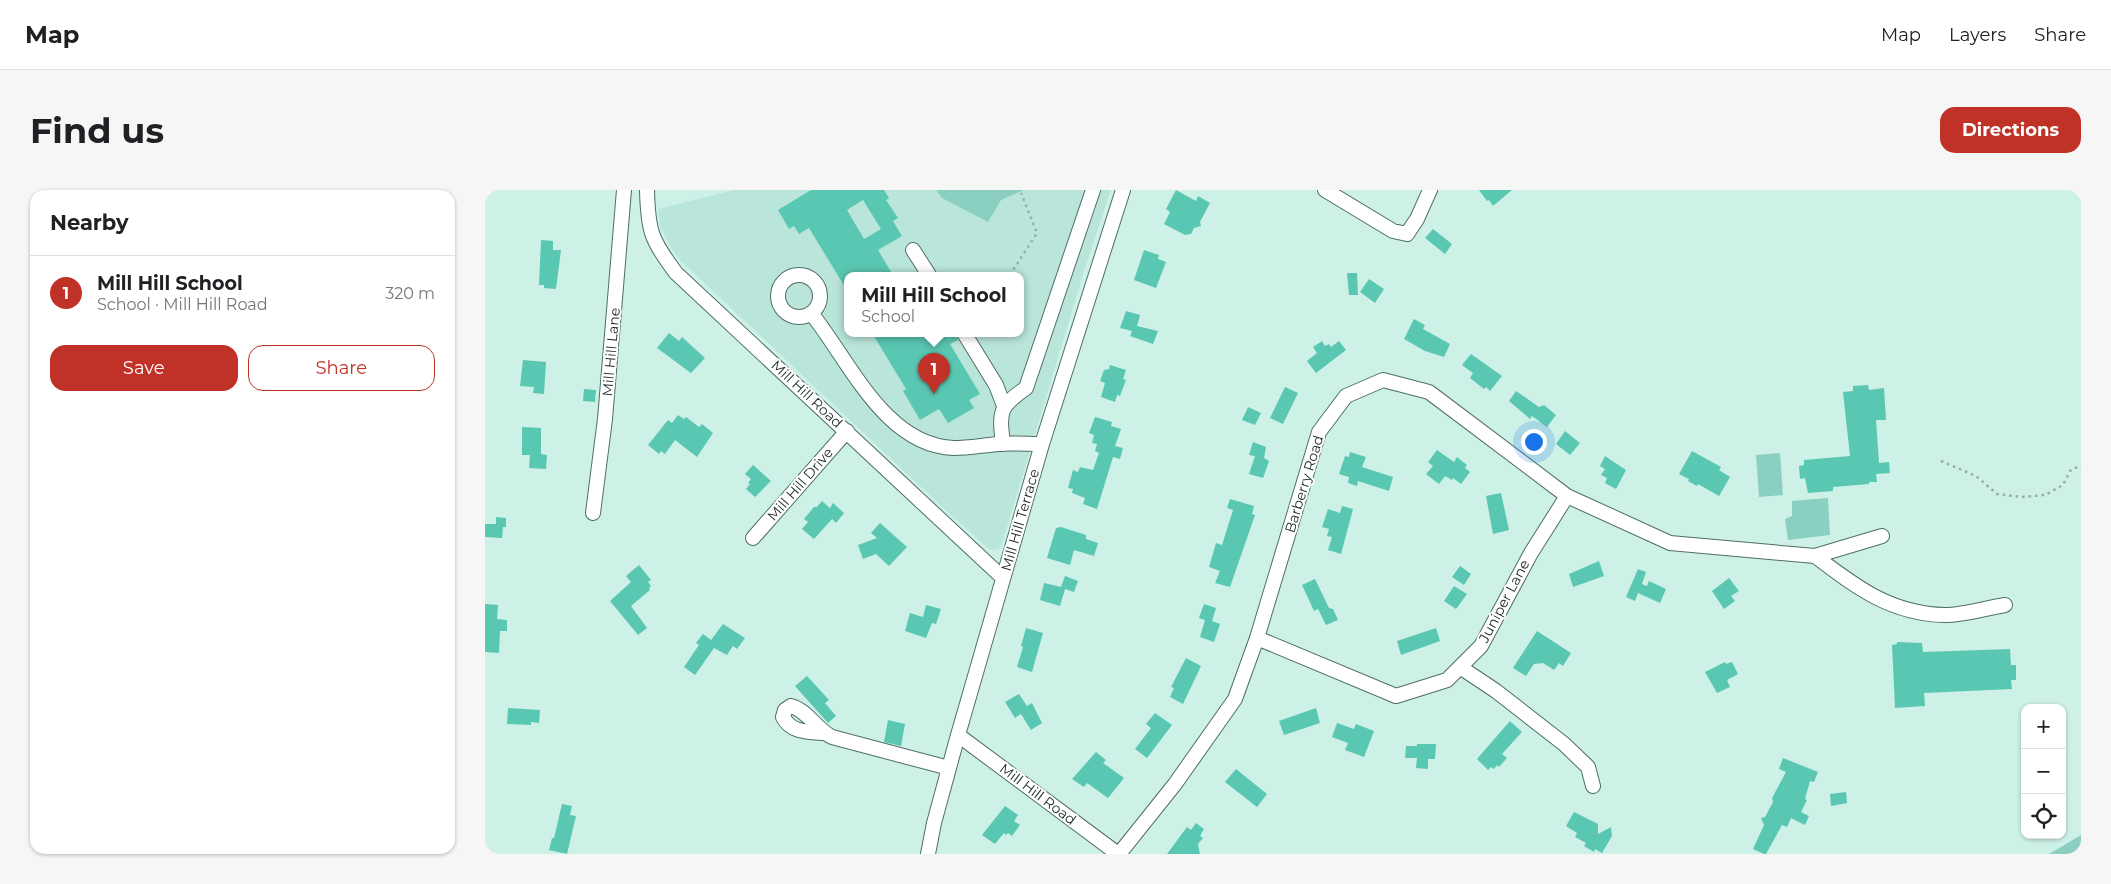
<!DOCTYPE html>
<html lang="en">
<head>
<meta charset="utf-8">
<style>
  body { margin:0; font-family:Montserrat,sans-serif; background:#f6f6f6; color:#202124 }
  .controls { position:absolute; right:15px; bottom:15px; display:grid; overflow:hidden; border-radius:10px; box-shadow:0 1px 4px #0004 }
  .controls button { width:45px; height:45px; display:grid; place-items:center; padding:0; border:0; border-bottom:1px solid #e0e0e0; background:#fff; color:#202124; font:25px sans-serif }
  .you { position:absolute; left:1048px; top:251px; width:18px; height:18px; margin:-12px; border:4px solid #fff; border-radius:50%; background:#1a73e8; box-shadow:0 0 0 8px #1a73e833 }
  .badge { display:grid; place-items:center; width:32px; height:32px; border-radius:50%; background:#c03228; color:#fff; font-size:16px; font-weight:700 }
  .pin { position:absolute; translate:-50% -41px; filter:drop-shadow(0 1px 2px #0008) }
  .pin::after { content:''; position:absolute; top:26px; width:18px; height:15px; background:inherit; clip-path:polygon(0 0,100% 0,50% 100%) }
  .popup { position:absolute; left:359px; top:82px; width:180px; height:65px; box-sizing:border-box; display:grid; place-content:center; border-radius:10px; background:#fff; filter:drop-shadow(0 1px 4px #0005); font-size:16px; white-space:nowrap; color:#757577 }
  .popup b { font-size:19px; color:#202124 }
  .popup::after { content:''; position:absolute; left:50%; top:100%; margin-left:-10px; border:10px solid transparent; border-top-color:#fff }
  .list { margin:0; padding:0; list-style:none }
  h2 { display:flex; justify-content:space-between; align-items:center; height:65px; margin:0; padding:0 20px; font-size:21px }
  h2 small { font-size:16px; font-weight:400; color:#757577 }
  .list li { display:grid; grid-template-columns:32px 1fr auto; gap:15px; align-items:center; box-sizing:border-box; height:75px; padding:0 20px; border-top:1px solid #e0e0e0 }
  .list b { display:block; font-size:19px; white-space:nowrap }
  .list p { margin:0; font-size:16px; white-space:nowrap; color:#757577 }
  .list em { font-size:16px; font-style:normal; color:#757577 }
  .actions { display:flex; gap:10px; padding:15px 20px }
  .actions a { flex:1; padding:11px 0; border:1px solid #c03228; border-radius:15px; text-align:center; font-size:18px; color:#c03228 }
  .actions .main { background:#c03228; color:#fff }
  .icon { flex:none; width:28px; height:28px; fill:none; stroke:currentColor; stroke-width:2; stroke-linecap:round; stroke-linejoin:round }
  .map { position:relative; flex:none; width:1596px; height:664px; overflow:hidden; border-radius:15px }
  header { display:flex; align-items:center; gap:30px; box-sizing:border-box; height:70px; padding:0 25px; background:#fff; border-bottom:1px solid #e0e0e0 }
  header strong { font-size:24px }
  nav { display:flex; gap:28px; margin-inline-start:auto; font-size:18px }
  .intro { display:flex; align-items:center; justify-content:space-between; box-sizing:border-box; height:120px; padding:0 30px }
  h1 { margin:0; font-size:35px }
  .button { padding:12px 22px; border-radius:15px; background:#c03228; color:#fff; font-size:18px; font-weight:700 }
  main { display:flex; gap:30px; padding:0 30px }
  aside { flex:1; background:#fff; border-radius:15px; box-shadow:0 1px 4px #0004 }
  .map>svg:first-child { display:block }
  .built { fill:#bae5da; fill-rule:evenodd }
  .green { fill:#8acfc0 }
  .building { fill:#5ac7b2; fill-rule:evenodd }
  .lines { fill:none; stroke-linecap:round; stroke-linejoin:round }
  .minor-casing { stroke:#4f6e67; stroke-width:16 }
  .path { stroke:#93aea7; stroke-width:2.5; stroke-dasharray:2.5 4; stroke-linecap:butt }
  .minor { stroke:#fff; stroke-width:14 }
  .labels { text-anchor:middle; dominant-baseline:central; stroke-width:4; stroke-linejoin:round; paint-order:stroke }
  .street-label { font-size:14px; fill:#202d2a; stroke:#fff }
</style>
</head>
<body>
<header>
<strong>Map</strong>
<nav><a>Map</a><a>Layers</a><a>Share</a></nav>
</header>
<div class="intro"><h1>Find us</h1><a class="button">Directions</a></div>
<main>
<aside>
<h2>Nearby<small></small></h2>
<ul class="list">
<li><span class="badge">1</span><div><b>Mill Hill School</b><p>School · Mill Hill Road</p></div><em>320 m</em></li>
</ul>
<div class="actions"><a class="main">Save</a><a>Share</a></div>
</aside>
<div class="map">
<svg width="1596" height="664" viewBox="0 0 1596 664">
  <rect width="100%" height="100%" fill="#cdf0e7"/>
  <path class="built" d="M 249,0 L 626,0 L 599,81 L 516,357 L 512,360 L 505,360 L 467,326 L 196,71 L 188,61 L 175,36 L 173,19 ZM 363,85 L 535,85 L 535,143 L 363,143 Z"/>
  <path class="green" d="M 451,0 L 539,0 L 516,10 L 503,32 L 457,8 Z
    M 1295,263 L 1298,305 L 1274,307 L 1271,265 Z
    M 1343,308 L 1345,345 L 1303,350 L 1300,329 L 1307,326 L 1307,311 Z
    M 1596,645 L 1596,664 L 1564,664 Z"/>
  <path class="building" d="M 326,0 L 399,0 L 404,8 L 401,10 L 413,28 L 408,31 L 417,46 L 393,60 L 408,85 L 363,85 L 363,102 L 324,38 L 314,44 L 309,36 L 304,39 L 293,20 ZM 378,10 L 396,39 L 379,49 L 362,20 Z
    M 691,0 L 711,11 L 713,6 L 725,13 L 715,32 L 716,36 L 709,38 L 706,44 L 700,45 L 679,34 L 685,22 L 681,19 Z
    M 994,0 L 1027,0 L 1008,16 L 1004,10 L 1002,11 Z
    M 948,39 L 967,54 L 960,64 L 940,48 Z
    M 56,50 L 68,51 L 68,60 L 76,60 L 71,99 L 59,98 L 59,95 L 54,95 Z
    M 659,60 L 674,65 L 673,69 L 681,72 L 671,98 L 649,90 Z
    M 862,83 L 872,83 L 873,105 L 864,105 Z
    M 884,89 L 899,99 L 890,113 L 875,102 Z
    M 641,121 L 655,125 L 652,136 L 673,141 L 668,154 L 645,146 L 647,141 L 635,138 Z
    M 929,129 L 940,135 L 938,139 L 965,154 L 959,167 L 940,161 L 919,149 Z
    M 184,143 L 194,151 L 197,147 L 220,168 L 206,183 L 172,158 Z
    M 387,143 L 470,143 L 473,150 L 465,154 L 495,204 L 484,210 L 489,218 L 463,233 L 454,219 L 435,230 L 418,201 L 421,199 Z
    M 837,151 L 840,156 L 844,154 L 846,157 L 854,151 L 861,160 L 831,183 L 822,171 L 832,163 L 828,157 Z
    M 986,164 L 1017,186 L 1005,201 L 1001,197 L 999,199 L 985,188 L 988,183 L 977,175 Z
    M 38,170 L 61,172 L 59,204 L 48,203 L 49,197 L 35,196 Z
    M 625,175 L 641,180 L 638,189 L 641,190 L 635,206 L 632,205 L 630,212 L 616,207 L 620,193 L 615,191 L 619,180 L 624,179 Z
    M 1383,195 L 1384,200 L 1399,198 L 1401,230 L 1391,230 L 1394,273 L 1404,272 L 1405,283 L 1391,284 L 1392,292 L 1384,292 L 1384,294 L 1348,297 L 1348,301 L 1323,303 L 1320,288 L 1315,289 L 1314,276 L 1319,275 L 1319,270 L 1365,266 L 1358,202 L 1368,201 L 1368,196 Z
    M 800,197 L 813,203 L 798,234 L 785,228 Z
    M 99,199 L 111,200 L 110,212 L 98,211 Z
    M 1031,201 L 1054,217 L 1059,215 L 1071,225 L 1062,237 L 1047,226 L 1045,229 L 1024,211 Z
    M 763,217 L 776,223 L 770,235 L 757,230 Z
    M 193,225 L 199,229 L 201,227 L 214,237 L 217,234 L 228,243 L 212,267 L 190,250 L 180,264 L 176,261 L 174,264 L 163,255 L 183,230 L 187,233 Z
    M 610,227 L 627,232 L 626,236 L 636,239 L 630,256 L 638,258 L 635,269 L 628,267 L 612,319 L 598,314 L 600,308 L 587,303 L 588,299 L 583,298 L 588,280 L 593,282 L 595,277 L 608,280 L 614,263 L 610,261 L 612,254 L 607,253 L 609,245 L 604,243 Z
    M 37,237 L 56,238 L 56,264 L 62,265 L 61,279 L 44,278 L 45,265 L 37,265 Z
    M 1080,241 L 1095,253 L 1085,265 L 1071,254 Z
    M 768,252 L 781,257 L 779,268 L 784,271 L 778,288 L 764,284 L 770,266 L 764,265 Z
    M 952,260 L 969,272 L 972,267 L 982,275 L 980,278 L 985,282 L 976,294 L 968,288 L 967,290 L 960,286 L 954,294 L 941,284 L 948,276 L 943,272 Z
    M 1207,261 L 1236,277 L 1234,280 L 1245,287 L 1234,306 L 1213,294 L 1212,296 L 1203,291 L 1204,289 L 1194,284 Z
    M 865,262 L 881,267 L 877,277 L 908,287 L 904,301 L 873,291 L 872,296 L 863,293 L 864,287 L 854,284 L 860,266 L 864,267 Z
    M 1120,266 L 1141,280 L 1131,299 L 1120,293 L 1122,288 L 1116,285 L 1120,279 L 1115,276 Z
    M 268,275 L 286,291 L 270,307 L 261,299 L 265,294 L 263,293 L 266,289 L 260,284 Z
    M 1016,303 L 1024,340 L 1008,344 L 1001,306 Z
    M 745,309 L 769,316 L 767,324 L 770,325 L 745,397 L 730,393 L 735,381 L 724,377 L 731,353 L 737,355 L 748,320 L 742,318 Z
    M 337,311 L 345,318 L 348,313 L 359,323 L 351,333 L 347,329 L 329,349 L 317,339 L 323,332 L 319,329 L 329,317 L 332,317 Z
    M 857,316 L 868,319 L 856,364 L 843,360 L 847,347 L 842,346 L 844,339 L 837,337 L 843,319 L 855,323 Z
    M 11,327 L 21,328 L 21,337 L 18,337 L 17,348 L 0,347 L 0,334 L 11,334 Z
    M 395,333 L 422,357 L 404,376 L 391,364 L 378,369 L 373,355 L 392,348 L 386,343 Z
    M 576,337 L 601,345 L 601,349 L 613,353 L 609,366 L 589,360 L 585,375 L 562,368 L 571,338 Z
    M 1114,371 L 1119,386 L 1088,397 L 1084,384 Z
    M 154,375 L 166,390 L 163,392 L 166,396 L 164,398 L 165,400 L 146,416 L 162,438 L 153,445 L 125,411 L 146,392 L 141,386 Z
    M 975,376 L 986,384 L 979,395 L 967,387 Z
    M 1153,379 L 1161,382 L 1157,394 L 1162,396 L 1164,391 L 1181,399 L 1175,413 L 1153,403 L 1150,411 L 1141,407 Z
    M 580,386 L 593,391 L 589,402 L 580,399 L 575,416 L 555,410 L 559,393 L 576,397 Z
    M 1244,388 L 1254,401 L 1246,406 L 1250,411 L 1239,419 L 1227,401 Z
    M 830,389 L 844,418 L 848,419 L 853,430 L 841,435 L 833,419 L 829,421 L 817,395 Z
    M 969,396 L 982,404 L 971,419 L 959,411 Z
    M 0,414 L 13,415 L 12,429 L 22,430 L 22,441 L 15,441 L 14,463 L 0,462 Z
    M 719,414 L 731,418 L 727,431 L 735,434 L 729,452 L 715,447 L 720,430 L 714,428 Z
    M 441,415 L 456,419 L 451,434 L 447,433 L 441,448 L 420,441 L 425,423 L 438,427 Z
    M 238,434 L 260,448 L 252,459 L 248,456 L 242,465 L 229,458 L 210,485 L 199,477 L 214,455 L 211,453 L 218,444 L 226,450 Z
    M 541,438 L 558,443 L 547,482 L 532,477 L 538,457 L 536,456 Z
    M 951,438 L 955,451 L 916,465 L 912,451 Z
    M 1052,441 L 1086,463 L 1078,476 L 1074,473 L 1069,480 L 1058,473 L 1049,474 L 1041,486 L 1028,478 Z
    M 1412,452 L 1437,453 L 1438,462 L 1525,459 L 1526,475 L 1531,475 L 1531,490 L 1526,490 L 1527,499 L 1439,503 L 1440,516 L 1410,518 L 1407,455 L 1412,454 Z
    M 701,468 L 716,476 L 698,514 L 685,507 L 689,498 L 686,497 Z
    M 1240,472 L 1241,474 L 1247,472 L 1253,484 L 1242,490 L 1245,497 L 1232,503 L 1220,482 Z
    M 322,486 L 344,510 L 340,513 L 351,526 L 343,533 L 310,496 Z
    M 534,504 L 542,516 L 547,513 L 557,533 L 546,540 L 536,524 L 530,528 L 520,512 Z
    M 23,518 L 55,520 L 54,533 L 46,532 L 46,535 L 22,534 Z
    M 831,518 L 835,533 L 799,545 L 794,531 Z
    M 670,523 L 687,535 L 662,568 L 650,559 L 666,538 L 661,534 Z
    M 403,530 L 420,534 L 416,556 L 399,552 Z
    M 1025,531 L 1037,542 L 1017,564 L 1022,568 L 1014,577 L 1012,575 L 1009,579 L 1006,577 L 1003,580 L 992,569 Z
    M 852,533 L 869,539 L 871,534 L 889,541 L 879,567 L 860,560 L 863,553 L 847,547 Z
    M 932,554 L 951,554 L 950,569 L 943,569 L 943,579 L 931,578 L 932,568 L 920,568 L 921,556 L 932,556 Z
    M 611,562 L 621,570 L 618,573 L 639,588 L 623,608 L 602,593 L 599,597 L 587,589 Z
    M 1298,568 L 1333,582 L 1329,592 L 1325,591 L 1320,609 L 1322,610 L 1316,622 L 1324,626 L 1320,635 L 1306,628 L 1302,637 L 1297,635 L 1281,664 L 1279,664 L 1268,659 L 1279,635 L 1276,628 L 1280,627 L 1288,612 L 1287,608 L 1301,582 L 1294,579 Z
    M 751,579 L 782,604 L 772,617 L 740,592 Z
    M 1361,602 L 1362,613 L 1346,616 L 1345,604 Z
    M 77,614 L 87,616 L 85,625 L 91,626 L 82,664 L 64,660 L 67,648 L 69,648 Z
    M 520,616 L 533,625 L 529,631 L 535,635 L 527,646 L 523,643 L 521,645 L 519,643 L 510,654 L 497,645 Z
    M 1089,622 L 1113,634 L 1113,644 L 1126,637 L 1127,646 L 1117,663 L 1110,659 L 1109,662 L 1099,656 L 1101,653 L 1090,647 L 1092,643 L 1081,636 Z
    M 711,633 L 719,639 L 715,646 L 718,648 L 713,654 L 715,664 L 682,664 L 702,637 L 706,640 Z"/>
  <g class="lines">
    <defs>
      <path id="minor" d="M 162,0 C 163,41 166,50 191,83 L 518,388
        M 840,0 L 908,41 L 922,44 L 932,29 L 945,0
        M 428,60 L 444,85
        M293 106a21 21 0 1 1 42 0a21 21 0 1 1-42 0Z
        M 326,123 C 364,170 400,256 469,258 C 484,258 499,255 514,254 C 528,253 543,254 557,254
        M 479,143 L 511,195 L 519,216
        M 518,254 C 514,221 514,217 541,198 L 608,0
        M 108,323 L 120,229 L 139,0
        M 268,348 L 362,241
        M 1330,366 C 1371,397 1406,424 1460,425 C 1479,425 1501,418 1520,415
        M 772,448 L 911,506 L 962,490 L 996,456 L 1046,363 L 1082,306
        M 975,477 L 1011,501 L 1079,554 L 1103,577 L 1108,596
        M 339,543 C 324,542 306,543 298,527 L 300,520 L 306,516 C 322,520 332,540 347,547 L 464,578
        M 473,545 L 633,664
        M 443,664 L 449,633 L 473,545 L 557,254 L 638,0
        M 634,664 L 690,594 L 750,509 L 772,448 L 834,242 L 861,206 L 898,190 L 944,202 L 1082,306 L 1185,353 L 1330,366 L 1397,346"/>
    </defs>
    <use href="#minor" class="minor-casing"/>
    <path class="path" d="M 525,85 L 552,43 L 536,3
      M 1456,271 L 1491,286 L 1512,304 L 1537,307 L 1560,305 L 1578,295 L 1585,281 L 1596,275"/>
    <use href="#minor" class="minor"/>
  </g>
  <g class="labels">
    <g class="street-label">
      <text transform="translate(126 162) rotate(-85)">Mill Hill Lane</text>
      <text transform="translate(322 204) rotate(43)">Mill Hill Road</text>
      <text transform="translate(315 294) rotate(-49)">Mill Hill Drive</text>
      <text transform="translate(819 294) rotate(-73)">Barberry Road</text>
      <text transform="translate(535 330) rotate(-74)">Mill Hill Terrace</text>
      <text transform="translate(1019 411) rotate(-62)">Juniper Lane</text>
      <text transform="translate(553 604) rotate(37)">Mill Hill Road</text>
    </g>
  </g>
</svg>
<div class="controls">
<button>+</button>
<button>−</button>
<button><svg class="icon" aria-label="locate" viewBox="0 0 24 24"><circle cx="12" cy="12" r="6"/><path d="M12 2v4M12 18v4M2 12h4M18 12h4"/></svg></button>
</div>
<div class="you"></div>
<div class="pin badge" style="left:449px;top:204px">1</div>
<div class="popup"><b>Mill Hill School</b>School</div>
</div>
</main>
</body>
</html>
